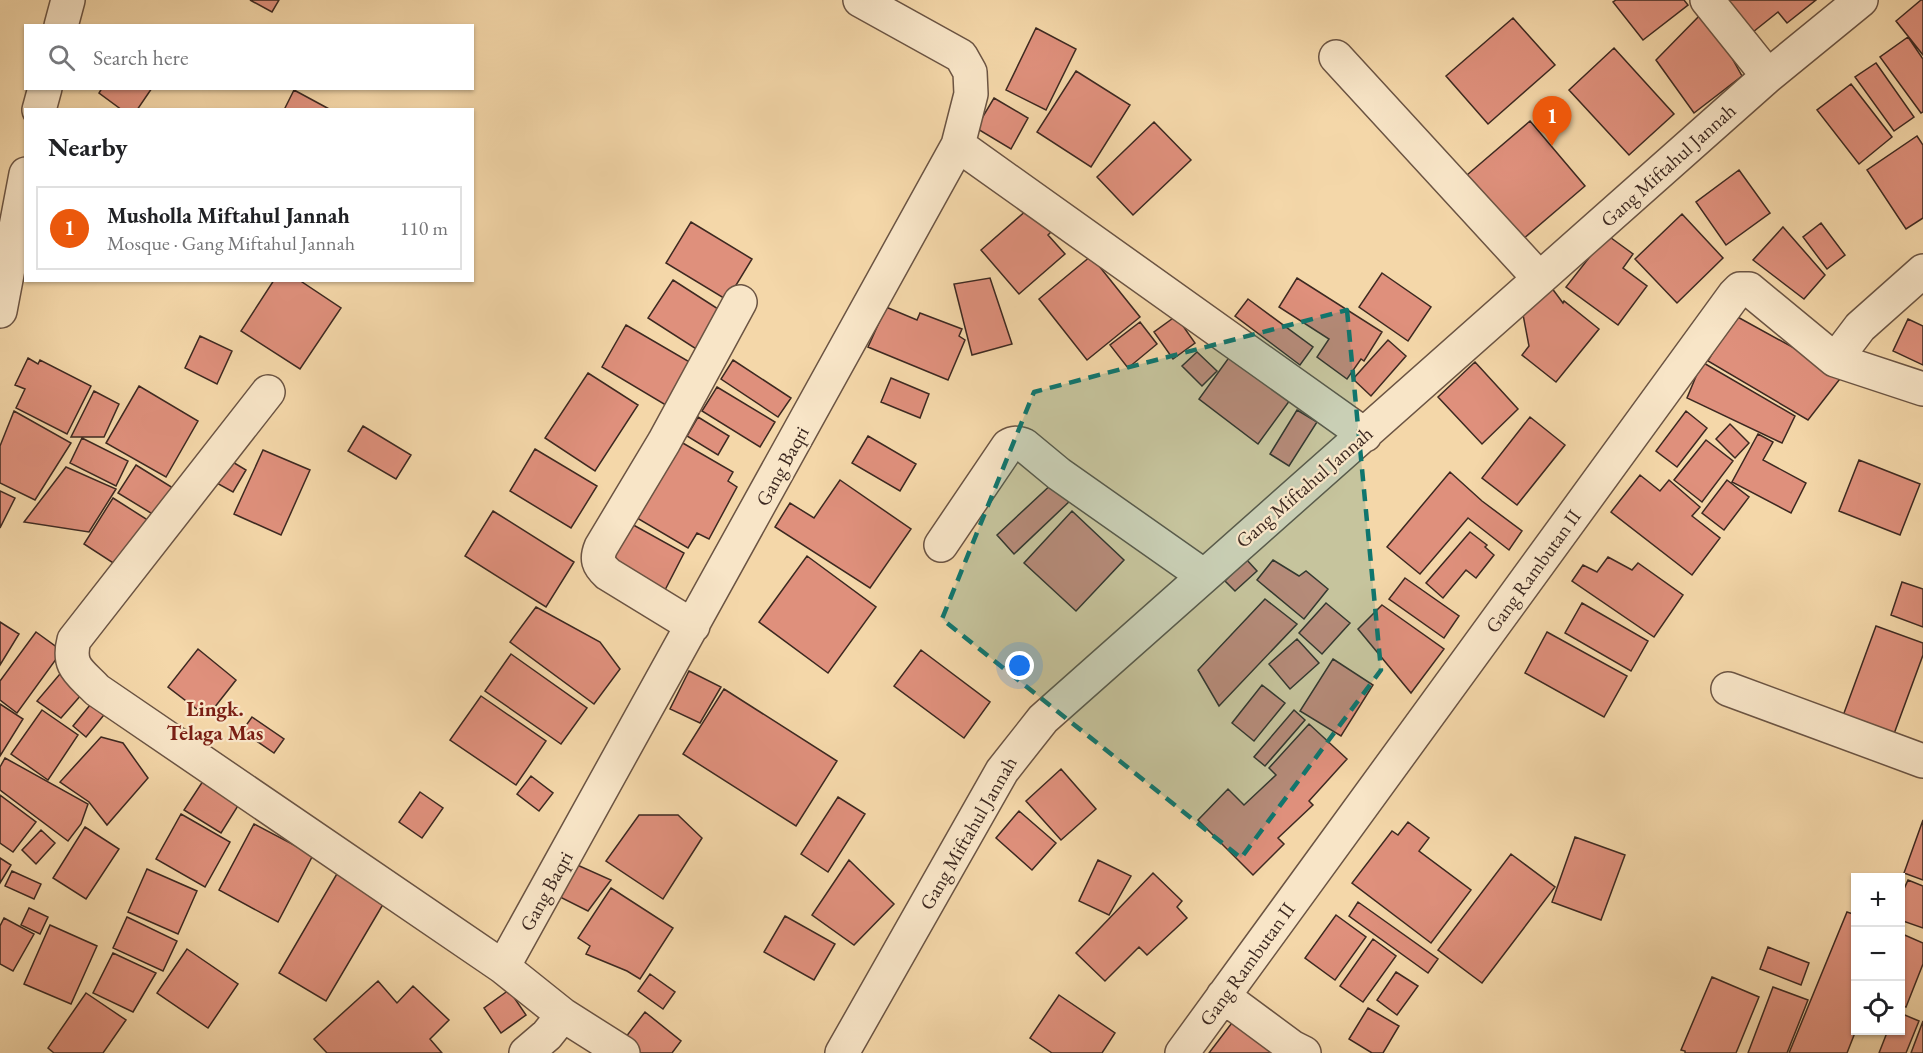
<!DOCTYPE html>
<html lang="en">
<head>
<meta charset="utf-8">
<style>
  body { margin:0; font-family:"EB Garamond",serif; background:#f6f6f6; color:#202124 }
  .controls { position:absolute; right:18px; bottom:18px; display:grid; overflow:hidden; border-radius:0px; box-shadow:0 2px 4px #0004 }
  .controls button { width:54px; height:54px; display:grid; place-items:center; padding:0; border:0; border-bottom:2px solid #e0e0e0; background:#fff; color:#202124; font:30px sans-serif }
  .you { position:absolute; left:1020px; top:666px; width:21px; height:21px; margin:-15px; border:4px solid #fff; border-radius:50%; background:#1a73e8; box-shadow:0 0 0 9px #1a73e833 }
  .badge { display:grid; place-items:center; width:39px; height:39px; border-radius:50%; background:#ea580c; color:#fff; font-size:20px; font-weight:700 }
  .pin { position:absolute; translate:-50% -50px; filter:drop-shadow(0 2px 3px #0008) }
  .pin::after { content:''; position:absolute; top:32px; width:21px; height:18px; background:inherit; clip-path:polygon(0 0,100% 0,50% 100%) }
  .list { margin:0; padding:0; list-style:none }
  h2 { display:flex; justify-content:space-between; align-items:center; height:78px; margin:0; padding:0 24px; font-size:26px }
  h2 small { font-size:20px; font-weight:400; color:#757577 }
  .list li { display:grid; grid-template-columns:39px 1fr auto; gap:18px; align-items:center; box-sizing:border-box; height:84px; margin:0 12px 12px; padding:0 12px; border:2px solid #e0e0e0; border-radius:0px }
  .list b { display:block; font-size:22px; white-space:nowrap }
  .list p { margin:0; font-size:20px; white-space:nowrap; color:#757577 }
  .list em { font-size:20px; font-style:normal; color:#757577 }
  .icon { flex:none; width:33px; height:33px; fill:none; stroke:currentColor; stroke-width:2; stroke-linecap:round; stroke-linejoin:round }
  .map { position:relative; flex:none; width:1923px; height:1053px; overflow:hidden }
  .search { position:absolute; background:#fff; box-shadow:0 2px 4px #0004; left:24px; top:24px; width:450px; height:66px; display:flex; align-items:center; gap:15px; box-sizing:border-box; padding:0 21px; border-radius:0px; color:#757577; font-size:22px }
  .panel { position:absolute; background:#fff; box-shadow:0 2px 4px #0004; left:24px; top:108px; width:450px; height:174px; border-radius:0px }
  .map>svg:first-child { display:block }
  .building { fill:#df907c; stroke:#3d2921; stroke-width:1.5 }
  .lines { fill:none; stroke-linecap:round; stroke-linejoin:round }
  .street-casing { stroke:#6b5443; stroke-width:36 }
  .street { stroke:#f8e5c7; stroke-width:33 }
  .marked { fill:#0f766e; fill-opacity:0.2; stroke:#0f766e; stroke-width:4.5; stroke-dasharray:12 8; stroke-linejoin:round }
  .labels { text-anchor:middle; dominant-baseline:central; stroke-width:4.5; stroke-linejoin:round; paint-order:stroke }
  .street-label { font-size:20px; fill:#3d2921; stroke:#f8e5c7 }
  .neighbourhood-label { font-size:21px; font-weight:bold; fill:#7a1f14; stroke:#f8e5c7 }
</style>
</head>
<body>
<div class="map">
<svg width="1923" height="1053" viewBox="0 0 1923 1053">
  <rect width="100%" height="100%" fill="#f4d7a9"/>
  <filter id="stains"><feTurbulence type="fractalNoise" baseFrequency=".00333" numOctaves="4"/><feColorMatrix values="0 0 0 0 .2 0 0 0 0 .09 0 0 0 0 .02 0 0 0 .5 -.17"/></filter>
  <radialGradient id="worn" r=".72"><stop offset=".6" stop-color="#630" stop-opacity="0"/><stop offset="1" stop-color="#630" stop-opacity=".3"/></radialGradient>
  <path class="building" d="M 250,0 L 279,0 L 272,12 Z
    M 1616,0 L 1684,0 L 1688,5 L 1643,40 L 1613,2 Z
    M 1720,0 L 1816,0 L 1787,23 L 1778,12 L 1748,36 Z
    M 1921,0 L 1923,0 L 1923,55 L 1896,21 Z
    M 1705,10 L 1742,76 L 1694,113 L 1656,60 Z
    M 1513,18 L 1555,65 L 1488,124 L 1446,76 Z
    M 1036,28 L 1076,49 L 1046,110 L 1006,90 Z
    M 1908,37 L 1923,59 L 1923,112 L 1921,113 L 1880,57 Z
    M 1614,48 L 1674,114 L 1629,155 L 1569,90 Z
    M 1876,63 L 1914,117 L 1894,131 L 1855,77 Z
    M 1076,71 L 1130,105 L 1091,167 L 1037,132 Z
    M 1851,84 L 1892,137 L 1859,164 L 1817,110 Z
    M 102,88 L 152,88 L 137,110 L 122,110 L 99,93 Z
    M 294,90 L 331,110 L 284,110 Z
    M 994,98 L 1028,118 L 1011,149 L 976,128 Z
    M 1530,121 L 1585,186 L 1522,240 L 1467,175 Z
    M 1154,122 L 1191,160 L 1133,215 L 1097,177 Z
    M 1917,136 L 1923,145 L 1923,218 L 1906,229 L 1867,170 Z
    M 1739,170 L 1770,213 L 1726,245 L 1696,202 Z
    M 1027,210 L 1056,227 L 1048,235 L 1065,254 L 1019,294 L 981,250 Z
    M 1682,214 L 1723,258 L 1677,303 L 1635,259 Z
    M 691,222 L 752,259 L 727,300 L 666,263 Z
    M 1821,223 L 1845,255 L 1827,269 L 1803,237 Z
    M 1783,227 L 1825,275 L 1804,299 L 1753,260 Z
    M 1607,235 L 1633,254 L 1623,268 L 1647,286 L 1618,325 L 1566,287 Z
    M 1091,256 L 1140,317 L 1087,360 L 1039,299 Z
    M 1382,273 L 1431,307 L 1408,341 L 1359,307 Z
    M 990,278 L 1012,344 L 972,355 L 954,284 Z
    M 1297,278 L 1382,332 L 1364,361 L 1361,359 L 1347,379 L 1317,357 L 1329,339 L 1279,307 Z
    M 274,280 L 299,280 L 341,308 L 300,369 L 241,331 Z
    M 673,280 L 729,316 L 704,354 L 648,318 Z
    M 1548,283 L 1563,303 L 1564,301 L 1599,329 L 1556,382 L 1522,355 L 1529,346 L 1521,304 Z
    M 1248,299 L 1313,347 L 1300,365 L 1235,316 Z
    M 886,307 L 917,320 L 920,313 L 962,329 L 959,336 L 965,340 L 948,380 L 868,347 Z
    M 1734,315 L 1843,375 L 1808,420 L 1708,361 Z
    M 1176,316 L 1195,343 L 1173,359 L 1154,332 Z
    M 1908,319 L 1923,326 L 1923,365 L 1893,351 Z
    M 1140,322 L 1157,344 L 1128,368 L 1110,345 Z
    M 626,325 L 693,364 L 669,407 L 602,367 Z
    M 200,336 L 232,351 L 217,384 L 185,368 Z
    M 1388,340 L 1406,356 L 1371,396 L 1353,379 Z
    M 1197,352 L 1217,371 L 1202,386 L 1182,366 Z
    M 1233,352 L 1293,396 L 1258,444 L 1199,399 Z
    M 28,358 L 38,364 L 40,360 L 91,386 L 67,434 L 16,408 L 25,389 L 15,385 Z
    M 733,360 L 791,398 L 778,417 L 721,379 Z
    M 1475,362 L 1518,409 L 1482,444 L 1438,397 Z
    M 1702,362 L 1795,416 L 1782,443 L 1687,398 Z
    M 588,373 L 638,405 L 595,471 L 545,438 Z
    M 891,378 L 929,394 L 920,418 L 881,402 Z
    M 139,386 L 198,421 L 166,477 L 106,443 Z
    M 717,387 L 775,422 L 760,447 L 702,411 Z
    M 94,391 L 119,404 L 104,437 L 71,437 Z
    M 1297,410 L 1317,422 L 1289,466 L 1270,454 Z
    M 14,411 L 71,443 L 35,500 L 0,483 L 0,446 Z
    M 1686,411 L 1707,428 L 1677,467 L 1656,451 Z
    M 698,417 L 729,436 L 718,455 L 687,436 Z
    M 1530,417 L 1565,445 L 1517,505 L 1482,478 Z
    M 1730,424 L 1749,443 L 1735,458 L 1716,439 Z
    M 363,426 L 411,455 L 396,479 L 348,451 Z
    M 1758,434 L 1773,442 L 1763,460 L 1806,483 L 1791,513 L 1732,482 Z
    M 868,436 L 916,464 L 900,491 L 852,463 Z
    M 82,438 L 128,461 L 116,486 L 70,463 Z
    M 1706,440 L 1733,461 L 1702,502 L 1674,480 Z
    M 681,442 L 733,472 L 728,481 L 737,487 L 709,539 L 697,533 L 688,548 L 637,518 Z
    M 535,449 L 597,486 L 571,528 L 510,491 Z
    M 263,450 L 310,470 L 281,535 L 234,514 Z
    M 226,458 L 246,470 L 233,492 L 213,481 Z
    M 1859,460 L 1920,484 L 1900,535 L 1839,511 Z
    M 136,465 L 181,493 L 164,521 L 118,493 Z
    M 66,467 L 116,489 L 89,532 L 24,522 Z
    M 1450,472 L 1482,501 L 1522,531 L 1509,550 L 1468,518 L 1420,574 L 1387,547 Z
    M 1640,475 L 1660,491 L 1669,480 L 1700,507 L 1692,516 L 1720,538 L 1692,575 L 1611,512 Z
    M 840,480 L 911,529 L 870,588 L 775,527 L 790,503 L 814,518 Z
    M 1727,480 L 1749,497 L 1724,530 L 1702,513 Z
    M 1055,481 L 1072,499 L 1014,554 L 997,535 Z
    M 0,491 L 15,498 L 0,528 Z
    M 113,498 L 154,524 L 124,570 L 84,544 Z
    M 493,511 L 574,562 L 546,607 L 465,556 Z
    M 1072,511 L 1124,560 L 1076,611 L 1024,563 Z
    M 628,522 L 684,553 L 665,590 L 607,558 Z
    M 1470,532 L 1487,545 L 1485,547 L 1494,555 L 1476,578 L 1466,570 L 1443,598 L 1426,583 Z
    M 807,556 L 876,607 L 828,673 L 759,622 Z
    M 1608,557 L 1632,570 L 1638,563 L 1683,595 L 1654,637 L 1572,581 L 1583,565 L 1597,572 Z
    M 1246,559 L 1257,571 L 1235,591 L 1225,581 Z
    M 1273,560 L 1299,576 L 1306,571 L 1328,589 L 1304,619 L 1257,580 Z
    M 1405,578 L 1459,616 L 1444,638 L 1389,599 Z
    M 1902,582 L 1923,589 L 1923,627 L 1891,615 Z
    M 1265,599 L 1297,624 L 1219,706 L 1198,670 Z
    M 1326,603 L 1350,623 L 1322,654 L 1299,633 Z
    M 1582,603 L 1648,641 L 1631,671 L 1565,633 Z
    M 1382,605 L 1444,649 L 1411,693 L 1358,629 Z
    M 536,607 L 600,642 L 620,669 L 594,704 L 510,642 Z
    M 0,622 L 19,634 L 0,665 Z
    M 1876,626 L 1923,643 L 1923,655 L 1891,742 L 1840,724 Z
    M 36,632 L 62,651 L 17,713 L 0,700 L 0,681 Z
    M 1547,632 L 1627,676 L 1604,717 L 1525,673 Z
    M 1297,639 L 1319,663 L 1290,689 L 1269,664 Z
    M 198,649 L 236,680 L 207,717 L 168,687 Z
    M 921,650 L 990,702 L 964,738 L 894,686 Z
    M 511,654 L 587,708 L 561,744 L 485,691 Z
    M 1333,659 L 1373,685 L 1341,736 L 1300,711 Z
    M 65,668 L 88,687 L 61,718 L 37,701 Z
    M 689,671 L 721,687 L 700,723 L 670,709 Z
    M 1262,685 L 1285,703 L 1254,741 L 1232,723 Z
    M 724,689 L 837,761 L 796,826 L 683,754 Z
    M 99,694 L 112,705 L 86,737 L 73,726 Z
    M 481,696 L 546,741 L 516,785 L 450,740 Z
    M 0,704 L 23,719 L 0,756 Z
    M 42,710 L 78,735 L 48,780 L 11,754 Z
    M 1294,710 L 1305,720 L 1265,766 L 1254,757 Z
    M 252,717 L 284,739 L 274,753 L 242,731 Z
    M 1309,724 L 1347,759 L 1309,801 L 1313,805 L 1278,838 L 1284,844 L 1253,875 L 1198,820 L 1228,789 L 1244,805 L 1276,775 L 1269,768 Z
    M 101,737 L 123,743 L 148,778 L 107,825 L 89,802 L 60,782 Z
    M 5,758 L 88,804 L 81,824 L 68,841 L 0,790 L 0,767 Z
    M 1061,769 L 1096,809 L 1061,840 L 1026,801 Z
    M 531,776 L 553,793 L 539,811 L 517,794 Z
    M 205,778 L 241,801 L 221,833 L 184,810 Z
    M 420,792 L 443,808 L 422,838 L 399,822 Z
    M 0,795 L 36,822 L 13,852 L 0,843 Z
    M 838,797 L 865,814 L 828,872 L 801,854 Z
    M 1019,811 L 1056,843 L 1032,870 L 996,838 Z
    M 181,814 L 230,842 L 205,887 L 156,859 Z
    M 639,815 L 678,815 L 702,838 L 663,899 L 606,861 Z
    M 1923,820 L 1923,880 L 1904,873 Z
    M 1408,822 L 1429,838 L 1419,851 L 1471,890 L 1431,943 L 1352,883 L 1392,831 L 1398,835 Z
    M 254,824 L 313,855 L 278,922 L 219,890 Z
    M 85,827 L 119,849 L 86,899 L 53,878 Z
    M 41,830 L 55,843 L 36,864 L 22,850 Z
    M 1575,837 L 1625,855 L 1601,920 L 1552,902 Z
    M 1511,854 L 1555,887 L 1482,983 L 1438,950 Z
    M 0,858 L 11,865 L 0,883 Z
    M 849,860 L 894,904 L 854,945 L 812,915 Z
    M 1098,860 L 1131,876 L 1109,915 L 1079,901 Z
    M 575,864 L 611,880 L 588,911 L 556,895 Z
    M 147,869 L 197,891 L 178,934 L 128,912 Z
    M 12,871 L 41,884 L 34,899 L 5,886 Z
    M 338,872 L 385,901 L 326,1001 L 279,973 Z
    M 1153,873 L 1182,901 L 1177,907 L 1187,918 L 1147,955 L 1139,947 L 1105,981 L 1076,953 Z
    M 1908,880 L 1923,886 L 1923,928 L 1900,920 L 1900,898 Z
    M 611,888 L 673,928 L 640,979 L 627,971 L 586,954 L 590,946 L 578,938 Z
    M 1358,902 L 1438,959 L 1428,973 L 1349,916 Z
    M 29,908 L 48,917 L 40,934 L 21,925 Z
    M 1847,912 L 1856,915 L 1856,1030 L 1847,1053 L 1789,1053 Z
    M 1336,915 L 1366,937 L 1335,980 L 1305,958 Z
    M 785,916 L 835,944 L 814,980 L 764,952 Z
    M 127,917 L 177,941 L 163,971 L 113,948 Z
    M 4,918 L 34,934 L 13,971 L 0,964 L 0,926 Z
    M 50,925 L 97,946 L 71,1004 L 24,984 Z
    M 1900,933 L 1923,943 L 1923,964 L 1906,1007 L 1900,1005 Z
    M 1373,939 L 1396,956 L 1363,1002 L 1340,986 Z
    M 1768,947 L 1809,963 L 1801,985 L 1760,969 Z
    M 187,949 L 238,984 L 208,1028 L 157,993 Z
    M 113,953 L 156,973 L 133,1012 L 93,993 Z
    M 1396,972 L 1418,986 L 1397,1015 L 1377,1000 Z
    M 650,974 L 675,992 L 663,1009 L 638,991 Z
    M 1712,977 L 1759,997 L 1736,1053 L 1685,1053 L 1685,1051 L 1681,1050 Z
    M 378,981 L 397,1003 L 413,986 L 449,1020 L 430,1039 L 442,1053 L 327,1053 L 314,1039 Z
    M 1773,987 L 1808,1000 L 1787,1053 L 1748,1053 Z
    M 509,990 L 526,1015 L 501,1033 L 484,1008 Z
    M 86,993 L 126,1020 L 103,1053 L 54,1053 L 48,1048 Z
    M 1059,995 L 1115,1033 L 1102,1053 L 1052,1053 L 1030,1038 Z
    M 1368,1008 L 1399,1026 L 1383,1053 L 1372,1053 L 1349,1039 Z
    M 1241,1011 L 1294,1053 L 1209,1053 Z
    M 645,1012 L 681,1041 L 672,1053 L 636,1053 L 622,1042 Z
    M 1900,1013 L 1919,1021 L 1906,1053 L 1879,1053 L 1888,1030 L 1900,1030 Z
    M 1923,1021 L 1923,1053 L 1911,1053 Z"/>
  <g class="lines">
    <defs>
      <path id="street" d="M 1707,0 L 1768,76
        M 61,26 L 68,0
        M 1336,57 L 1539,278
        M 39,110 L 45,88
        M 958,145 L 1365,435
        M 0,311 L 26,174
        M 1835,360 L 1923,389
        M 268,392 L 74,640 C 67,667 80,672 97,690 L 503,967 L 563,1015 L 623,1053
        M 941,545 L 1008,446 C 1014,442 1017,443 1024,445 L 1059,474 L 1204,576
        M 693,626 L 608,574 C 598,565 596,559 601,547 L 664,442 L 740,302
        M 1728,689 L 1923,761
        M 503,967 L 958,145 L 971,94 L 970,72 L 961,56 L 860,0
        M 1223,996 L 1292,1047 L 1304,1053
        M 526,1053 L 547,1035 L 563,1015
        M 842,1053 L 1002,771 L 1043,719 L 1768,76 L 1861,0
        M 1182,1053 L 1734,295 L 1740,289 L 1749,289 L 1835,360 L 1860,327 L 1923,271"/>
    </defs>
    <use href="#street" class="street-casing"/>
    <use href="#street" class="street"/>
  </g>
  <path class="marked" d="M 1347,310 L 1381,670 L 1241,858 L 942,619 L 1034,392 Z"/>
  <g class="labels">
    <g class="street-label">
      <text transform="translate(1668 165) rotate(-42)">Gang Miftahul Jannah</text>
      <text transform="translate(782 466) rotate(-61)">Gang Baqri</text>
      <text transform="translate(1304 487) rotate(-41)">Gang Miftahul Jannah</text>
      <text transform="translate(1533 571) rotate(-54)">Gang Rambutan II</text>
      <text transform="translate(968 833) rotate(-60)">Gang Miftahul Jannah</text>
      <text transform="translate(546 891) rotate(-61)">Gang Baqri</text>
      <text transform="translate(1247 964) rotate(-54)">Gang Rambutan II</text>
    </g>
    <g class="neighbourhood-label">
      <text x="215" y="708">Lingk.<tspan x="215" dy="24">Telaga Mas</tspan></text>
    </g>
  </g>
  <rect width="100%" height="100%" filter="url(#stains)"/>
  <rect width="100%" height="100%" fill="url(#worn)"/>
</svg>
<div class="controls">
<button>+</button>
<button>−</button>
<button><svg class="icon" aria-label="locate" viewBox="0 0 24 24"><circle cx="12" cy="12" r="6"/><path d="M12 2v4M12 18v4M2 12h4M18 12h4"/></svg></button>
</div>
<div class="you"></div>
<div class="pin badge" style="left:1552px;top:146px">1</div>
<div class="search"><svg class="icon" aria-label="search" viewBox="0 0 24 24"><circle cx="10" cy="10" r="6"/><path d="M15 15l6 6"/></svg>Search here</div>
<section class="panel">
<h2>Nearby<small></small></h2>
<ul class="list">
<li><span class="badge">1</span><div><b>Musholla Miftahul Jannah</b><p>Mosque · Gang Miftahul Jannah</p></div><em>110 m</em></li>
</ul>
</section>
</div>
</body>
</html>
